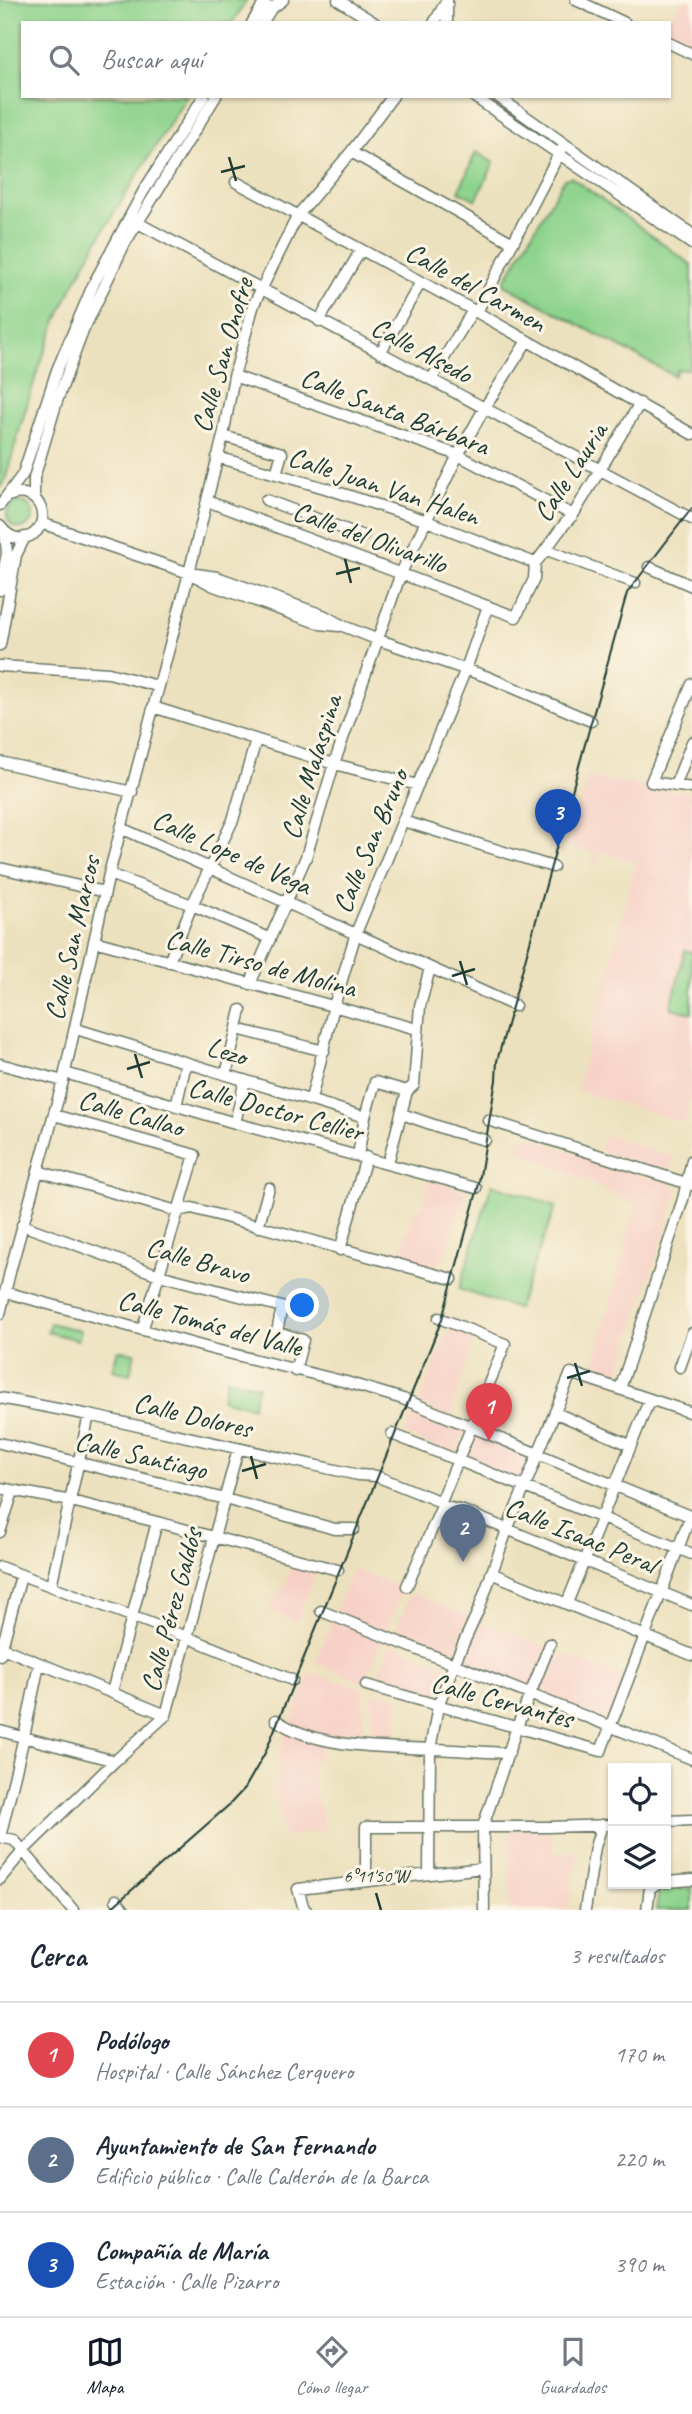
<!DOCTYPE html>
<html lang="es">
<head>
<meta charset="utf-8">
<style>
  body { margin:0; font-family:Caveat,sans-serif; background:#f6f6f7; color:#1f2937 }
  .controls { position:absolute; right:21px; bottom:21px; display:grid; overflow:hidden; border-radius:0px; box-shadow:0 2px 5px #0004 }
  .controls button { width:63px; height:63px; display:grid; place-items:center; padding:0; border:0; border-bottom:2px solid #e0e1e3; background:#fff; color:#1f2937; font:35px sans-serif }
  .you { position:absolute; left:303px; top:1306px; width:24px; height:24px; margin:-18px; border:5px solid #fff; border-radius:50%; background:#1a73e8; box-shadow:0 0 0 10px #1a73e833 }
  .badge { display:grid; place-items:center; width:46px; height:46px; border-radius:50%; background:#111827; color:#fff; font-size:23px; font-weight:700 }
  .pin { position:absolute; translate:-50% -58px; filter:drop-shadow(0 2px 4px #0008) }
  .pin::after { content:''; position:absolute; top:37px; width:24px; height:21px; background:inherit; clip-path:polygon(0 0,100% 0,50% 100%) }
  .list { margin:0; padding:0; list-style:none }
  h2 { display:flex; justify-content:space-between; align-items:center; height:91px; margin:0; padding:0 28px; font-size:30px }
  h2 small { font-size:23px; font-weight:400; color:#747a83 }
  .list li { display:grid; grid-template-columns:46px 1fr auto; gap:21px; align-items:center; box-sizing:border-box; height:105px; padding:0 28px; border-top:2px solid #e0e1e3 }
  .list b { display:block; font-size:26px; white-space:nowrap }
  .list p { margin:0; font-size:23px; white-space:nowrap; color:#747a83 }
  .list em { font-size:23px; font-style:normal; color:#747a83 }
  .icon { flex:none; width:38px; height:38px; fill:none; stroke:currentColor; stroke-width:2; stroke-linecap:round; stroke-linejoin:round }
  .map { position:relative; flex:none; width:692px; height:1910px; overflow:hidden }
  .search { position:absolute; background:#fff; box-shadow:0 2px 5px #0004; left:21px; right:21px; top:21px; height:77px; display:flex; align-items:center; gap:18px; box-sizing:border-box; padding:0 24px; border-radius:0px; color:#747a83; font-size:26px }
  .sheet { height:406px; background:#fff }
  nav { display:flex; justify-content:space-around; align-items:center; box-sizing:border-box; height:98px; border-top:2px solid #e0e1e3; background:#fff; font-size:19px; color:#747a83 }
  nav a { display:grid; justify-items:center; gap:4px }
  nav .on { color:#111827 }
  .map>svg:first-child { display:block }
  .built { fill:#f7d1c7 }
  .green { fill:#8dd38c; stroke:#568860; stroke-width:2 }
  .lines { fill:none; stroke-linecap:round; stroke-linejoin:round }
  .minor-casing { stroke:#677664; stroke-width:13 }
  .minor { stroke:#fff; stroke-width:10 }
  .tram { stroke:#1f3d34; stroke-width:2 }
  .ticks { fill:none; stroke:#1f3d34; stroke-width:2.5 }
  .labels { text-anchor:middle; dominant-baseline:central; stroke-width:6; stroke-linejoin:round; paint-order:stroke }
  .street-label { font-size:28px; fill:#1f3d34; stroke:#fcf5e5 }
  .ticks-label { font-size:18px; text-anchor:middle; fill:#1f3d34; stroke:#fcf5e5; stroke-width:6; stroke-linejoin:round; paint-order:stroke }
</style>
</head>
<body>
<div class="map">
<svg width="692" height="1910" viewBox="0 0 692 1910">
  <rect width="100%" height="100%" fill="#fcf5e5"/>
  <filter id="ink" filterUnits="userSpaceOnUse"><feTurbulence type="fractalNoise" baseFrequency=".0143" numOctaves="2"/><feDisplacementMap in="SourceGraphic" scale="14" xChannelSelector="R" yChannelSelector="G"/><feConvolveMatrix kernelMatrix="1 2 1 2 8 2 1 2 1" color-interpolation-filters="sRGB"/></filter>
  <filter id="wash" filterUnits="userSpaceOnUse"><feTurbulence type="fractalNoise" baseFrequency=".00686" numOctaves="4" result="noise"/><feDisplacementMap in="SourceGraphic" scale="28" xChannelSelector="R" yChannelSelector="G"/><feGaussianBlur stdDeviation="1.57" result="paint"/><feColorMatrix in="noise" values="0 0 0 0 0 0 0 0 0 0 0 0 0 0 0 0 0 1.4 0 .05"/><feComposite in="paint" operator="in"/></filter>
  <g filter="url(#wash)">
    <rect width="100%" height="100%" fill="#ece1be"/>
    <path class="built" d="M 681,0 L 692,0 L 692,41 L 669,31 L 669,23 Z
      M 587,777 L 692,793 L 692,1095 L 684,1123 L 577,1090 L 636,863 L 601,852 L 597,866 L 592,864 L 595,853 L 569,846 Z
      M 605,1134 L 674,1157 L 668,1174 L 599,1151 Z
      M 523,1135 L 621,1170 L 672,1183 L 677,1194 L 617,1378 L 607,1383 L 591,1376 L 637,1204 L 517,1150 Z
      M 429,1180 L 467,1192 L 442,1259 L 435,1264 L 430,1265 L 399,1255 L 413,1216 L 423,1204 Z
      M 449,1329 L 474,1338 L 450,1417 L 419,1404 Z
      M 415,1408 L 465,1429 L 455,1455 L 405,1434 Z
      M 475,1434 L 533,1457 L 523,1483 L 464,1460 Z
      M 293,1562 L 317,1568 L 297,1622 L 268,1611 L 286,1582 Z
      M 353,1569 L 403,1589 L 385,1632 L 335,1612 Z
      M 411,1593 L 469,1616 L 452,1659 L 394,1635 Z
      M 332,1620 L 382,1640 L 365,1683 L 315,1663 Z
      M 477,1620 L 546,1647 L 530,1689 L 460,1662 Z
      M 390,1644 L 448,1667 L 435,1701 L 374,1684 Z
      M 552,1650 L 626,1679 L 609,1721 L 536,1692 Z
      M 310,1673 L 363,1688 L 363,1744 L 292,1726 L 291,1723 Z
      M 374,1692 L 399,1698 L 395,1746 L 372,1746 L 372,1697 L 374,1697 Z
      M 287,1732 L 322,1743 L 319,1758 L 314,1761 L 311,1772 L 325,1830 L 284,1837 L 275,1788 L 279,1755 Z
      M 509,1830 L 551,1830 L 552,1852 L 577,1852 L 568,1910 L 510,1910 Z"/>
    <path class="green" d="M 0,0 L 247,0 L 232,23 L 23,23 L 23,96 L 187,96 C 145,165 97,234 63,307 C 37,364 21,425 4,484 L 0,487 Z
      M 476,152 L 494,163 L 476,200 L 459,191 Z
      M 571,177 L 692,265 L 692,360 L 688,369 L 677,370 L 674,376 L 503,284 L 564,179 Z
      M7 515a13 13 0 1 1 26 0a13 13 0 1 1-26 0Z
      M 685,950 L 692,952 L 692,1013 L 671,1008 Z
      M 492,1184 L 556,1206 L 517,1309 L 459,1289 Z
      M 50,1323 L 81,1331 L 78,1340 L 47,1332 Z
      M 118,1350 L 135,1353 L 130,1374 L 112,1370 Z
      M 227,1378 L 258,1386 L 252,1407 L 222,1399 Z
      M 692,1888 L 692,1910 L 656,1910 L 659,1890 Z"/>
  </g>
  <g filter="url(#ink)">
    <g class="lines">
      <defs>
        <path id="minor" d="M 338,0 L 375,23
          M 576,0 L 625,23
          M 447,1 L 447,23
          M 252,23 L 266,0
          M 262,23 L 271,9 L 283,0
          M 434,23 L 447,0
          M 669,43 L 692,54
          M 473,96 L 692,244
          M 497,96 L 692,234
          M 351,152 L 513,243
          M 236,182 L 473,310 L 692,434
          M 138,223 L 692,519
          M 477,312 L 561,150
          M 319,321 L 361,250
          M 380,353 L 421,282
          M 234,376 L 458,455 L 573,515
          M 431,380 L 473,310
          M 223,436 L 282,453 L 276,474
          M 217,457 L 325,488 L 424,520 L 535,563
          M 34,498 L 34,478 L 57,401 L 83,331 L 125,243 L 216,96
          M 266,500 L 363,536
          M 207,501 L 516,617 L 534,579 L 535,563
          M 0,505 L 23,474 L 57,370 L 94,283 L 143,192 L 204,96
          M 41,523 L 189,573 L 214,586 L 320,624 L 339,626
          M 0,526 C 6,534 14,540 24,538 C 56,531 43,482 8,496
          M 547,550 L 635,583
          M 535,563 C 549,548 558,529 573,515 L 640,403
          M 649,567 L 692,586
          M 189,573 L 217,577 L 323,615 L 343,626 L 376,639 L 488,677 L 591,721
          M 0,590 L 7,553 L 5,533
          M 0,645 L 16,555 L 25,537
          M 0,666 L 109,673 L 157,686
          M 692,684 L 651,782 L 692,788
          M 153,707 L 334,764 L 418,785
          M 0,762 L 132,792
          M 675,786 L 692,742
          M 403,821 L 553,867
          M 121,828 L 515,1006
          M 0,868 L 105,892
          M 109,874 L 192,905 L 269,938
          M 94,941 L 417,1029
          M 169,962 L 192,905 L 233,820 L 256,740
          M 250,984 L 306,857 L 334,764 L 401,573 L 458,455 L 484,409 L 527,341
          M 76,1029 L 365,1117
          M 237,1029 L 324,1051
          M 0,1064 L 63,1081
          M 65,1073 L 235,1123 L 476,1188
          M 226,1075 L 241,1010
          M 407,1091 L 414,1085 L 420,1006 L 430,968
          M 311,1099 L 334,1006 L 356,933 L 466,669 L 488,606
          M 176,1106 L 186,1063
          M 402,1114 L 454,1132 L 485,1140
          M 54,1115 L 195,1155 L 143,1328
          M 488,1120 L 692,1185
          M 235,1123 L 245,1080
          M 358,1155 L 365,1117 L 375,1082 L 407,1091 L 388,1163
          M 38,1171 L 177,1211 L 192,1208 L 452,1279
          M 22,1225 L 159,1275 L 282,1307 L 277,1332 L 303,1340 L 295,1371
          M 258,1227 L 269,1188
          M 340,1250 L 366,1157
          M 5,1292 L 212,1349 L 346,1382 L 403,1399 L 692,1517
          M 0,1314 L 11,1268 L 63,1081 L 109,874 L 189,573 L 223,436 L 234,376 L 254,304 L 298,215 L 351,152 L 393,96
          M 439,1318 L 505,1344 L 441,1502
          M 680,1367 L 692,1333
          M 620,1389 L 683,1199 L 692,1160
          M 0,1398 L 89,1415 L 358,1475 L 376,1476 L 441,1502 L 442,1506 L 463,1511 L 692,1605
          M 556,1413 L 630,1445
          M 392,1434 L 692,1554
          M 0,1443 L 225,1499 L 335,1529 L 354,1529
          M 0,1488 L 71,1501 L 157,1522 L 338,1570
          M 0,1532 L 13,1491
          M 0,1567 L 187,1637 L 292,1680
          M 491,1573 L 692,1655
          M 51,1586 L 89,1415
          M 407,1586 L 442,1506
          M 567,1603 L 649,1401
          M 321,1611 L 692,1759
          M 0,1647 L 166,1715
          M 0,1655 L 21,1576
          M 366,1685 L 601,1751 L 690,1517
          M 112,1692 L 157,1522
          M 276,1720 C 317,1749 386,1747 433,1749 C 458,1750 483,1752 509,1753
          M 0,1731 L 115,1761
          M 666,1821 L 692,1820
          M 0,1837 L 24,1737 L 39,1664
          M 0,1837 L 14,1840 L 73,1910
          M 429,1873 L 430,1749 L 438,1706 L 454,1664 L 479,1609 L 507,1530 L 571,1373 L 692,1413
          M 0,1879 L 23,1851 L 115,1761 L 166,1715 L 238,1449
          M 366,1881 L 366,1827 L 548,1827 L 613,1825
          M 666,1882 L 692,1880
          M 116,1900 L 124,1910
          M 306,1910 L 304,1909 L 298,1889 L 483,1868
          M 484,1910 L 483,1826 L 517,1727 L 550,1644
          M 585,1910 L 595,1847 L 602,1825
          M 647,1910 L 650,1888 L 656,1884"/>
      </defs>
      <use href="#minor" class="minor-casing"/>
      <use href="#minor" class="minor"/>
      <path class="tram" d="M 109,1910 L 229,1805 L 245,1788 L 265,1753 L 442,1319 L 478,1188 L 496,1080 L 497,1061 L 627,593 L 692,508"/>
    </g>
  </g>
  <path class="ticks" d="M 229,157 L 236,181M 221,172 L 245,166M 345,559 L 351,583M 336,574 L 360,568M 460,961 L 467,985M 452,976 L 475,969M 135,1054 L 142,1078M 127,1069 L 150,1062M 575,1363 L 582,1386M 567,1378 L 590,1371M 251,1456 L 257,1479M 242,1471 L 266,1464M 376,1893 L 381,1910"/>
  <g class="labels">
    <g class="street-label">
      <text transform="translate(476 287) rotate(29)">Calle del Carmen</text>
      <text transform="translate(422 350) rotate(28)">Calle Alsedo</text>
      <text transform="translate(222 355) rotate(-74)">Calle San Onofre</text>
      <text transform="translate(395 411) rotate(21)">Calle Santa Bárbara</text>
      <text transform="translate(570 472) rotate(-57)">Calle Lauria</text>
      <text transform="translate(384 486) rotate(18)">Calle Juan Van Halen</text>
      <text transform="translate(370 537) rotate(20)">Calle del Olivarillo</text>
      <text transform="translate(311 767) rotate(-73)">Calle Malaspina</text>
      <text transform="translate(370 841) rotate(-67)">Calle San Bruno</text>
      <text transform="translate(232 852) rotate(24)">Calle Lope de Vega</text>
      <text transform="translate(72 938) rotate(-77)">Calle San Marcos</text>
      <text transform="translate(261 963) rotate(15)">Calle Tirso de Molina</text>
      <text transform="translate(227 1051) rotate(17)">Lezo</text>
      <text transform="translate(276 1109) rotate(15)">Calle Doctor Cellier</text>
      <text transform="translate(131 1113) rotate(16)">Calle Callao</text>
      <text transform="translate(198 1260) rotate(16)">Calle Bravo</text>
      <text transform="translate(210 1323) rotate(15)">Calle Tomás del Valle</text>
      <text transform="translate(193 1415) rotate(13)">Calle Dolores</text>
      <text transform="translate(141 1455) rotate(13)">Calle Santiago</text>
      <text transform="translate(581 1535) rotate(22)">Calle Isaac Peral</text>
      <text transform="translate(171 1610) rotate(-75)">Calle Pérez Galdós</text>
      <text transform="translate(502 1700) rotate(15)">Calle Cervantes</text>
    </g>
  </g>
  <g class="ticks-label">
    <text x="376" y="1882">6°11'50"W</text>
  </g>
</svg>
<div class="controls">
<button><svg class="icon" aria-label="locate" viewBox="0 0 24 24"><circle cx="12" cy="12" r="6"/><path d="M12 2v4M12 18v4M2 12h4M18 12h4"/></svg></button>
<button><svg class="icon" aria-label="layers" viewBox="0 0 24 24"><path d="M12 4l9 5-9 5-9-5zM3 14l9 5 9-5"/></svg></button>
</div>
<div class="you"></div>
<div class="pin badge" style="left:489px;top:1441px;background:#e0444e">1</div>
<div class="pin badge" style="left:463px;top:1562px;background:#5c6f8a">2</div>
<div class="pin badge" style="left:558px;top:847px;background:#1a4fb4">3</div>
<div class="search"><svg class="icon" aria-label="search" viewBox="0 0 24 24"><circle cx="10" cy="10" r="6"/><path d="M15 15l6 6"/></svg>Buscar aquí</div>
</div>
<section class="sheet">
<h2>Cerca<small>3 resultados</small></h2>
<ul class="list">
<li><span class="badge" style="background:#e0444e">1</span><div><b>Podólogo</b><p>Hospital · Calle Sánchez Cerquero</p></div><em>170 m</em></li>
<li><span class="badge" style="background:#5c6f8a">2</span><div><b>Ayuntamiento de San Fernando</b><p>Edificio público · Calle Calderón de la Barca</p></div><em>220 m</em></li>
<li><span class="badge" style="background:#1a4fb4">3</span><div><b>Compañía de María</b><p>Estación · Calle Pizarro</p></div><em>390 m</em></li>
</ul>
</section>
<nav>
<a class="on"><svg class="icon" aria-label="map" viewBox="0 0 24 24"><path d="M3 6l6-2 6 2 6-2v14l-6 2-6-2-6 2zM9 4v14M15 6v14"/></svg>Mapa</a>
<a><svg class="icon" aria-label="directions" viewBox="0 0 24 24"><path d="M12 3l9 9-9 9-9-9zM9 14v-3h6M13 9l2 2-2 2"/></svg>Cómo llegar</a>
<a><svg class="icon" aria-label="saved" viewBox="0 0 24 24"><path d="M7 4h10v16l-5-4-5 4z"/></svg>Guardados</a>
</nav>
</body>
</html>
